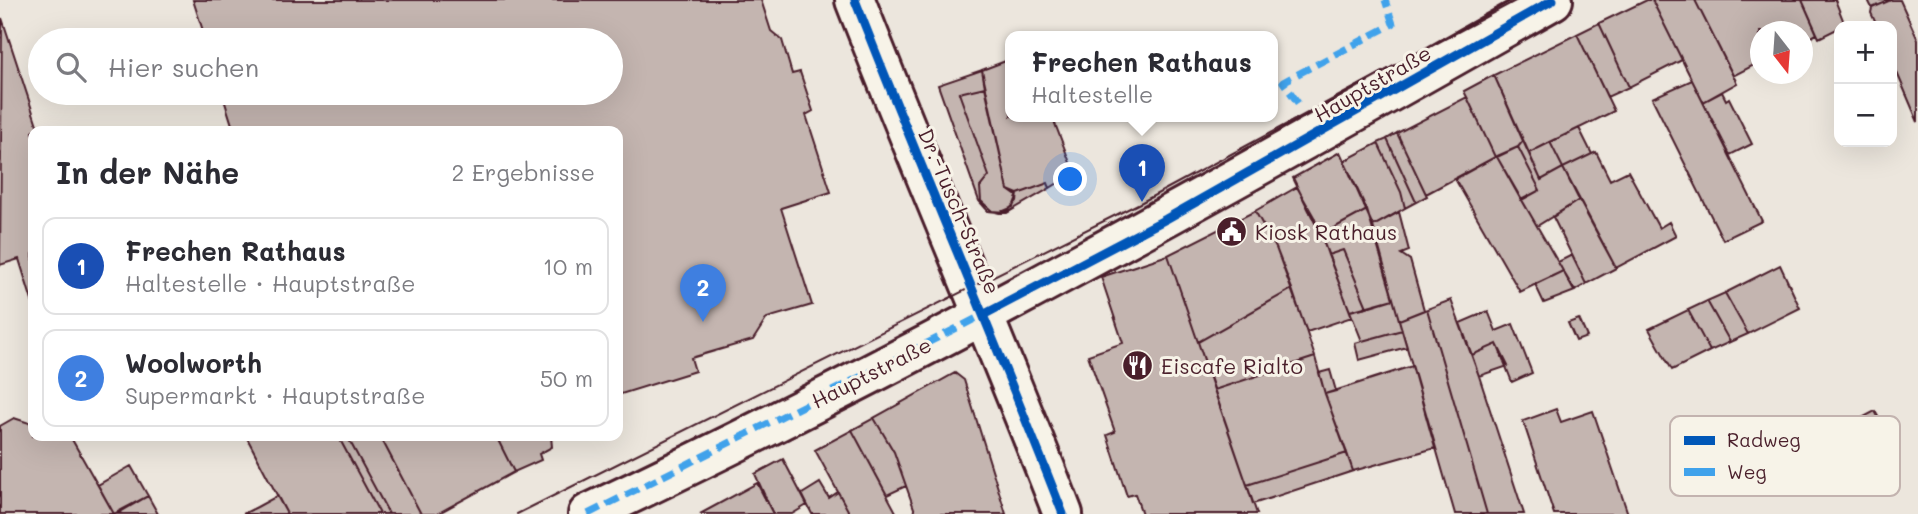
<!DOCTYPE html>
<html lang="de">
<head>
<meta charset="utf-8">
<style>
  body { margin:0; font-family:Mali,sans-serif; background:#f2f2f3; color:#2b2b33 }
  .controls { position:absolute; right:21px; top:21px; display:grid; overflow:hidden; border-radius:14px; box-shadow:0 7px 28px #0002 }
  .controls button { width:63px; height:63px; display:grid; place-items:center; padding:0; border:0; border-bottom:2px solid #e1e1e2; background:#fff; color:#2b2b33; font:35px sans-serif }
  .compass { position:absolute; left:1750px; top:21px; width:63px; height:63px; border-radius:50%; background:#fff; box-shadow:0 7px 28px #0002; rotate:163deg }
  .you { position:absolute; left:1071px; top:180px; width:24px; height:24px; margin:-18px; border:5px solid #fff; border-radius:50%; background:#1a73e8; box-shadow:0 0 0 10px #1a73e833 }
  .badge { display:grid; place-items:center; width:46px; height:46px; border-radius:50%; background:#d93025; color:#fff; font-size:23px; font-weight:700 }
  .pin { position:absolute; translate:-50% -58px; filter:drop-shadow(0 2px 4px #0008) }
  .pin::after { content:''; position:absolute; top:37px; width:24px; height:21px; background:inherit; clip-path:polygon(0 0,100% 0,50% 100%) }
  .popup { position:absolute; left:1005px; top:31px; width:273px; height:91px; box-sizing:border-box; display:grid; place-content:center; border-radius:14px; background:#fff; filter:drop-shadow(0 2px 5px #0005); font-size:23px; white-space:nowrap; color:#7c7c81 }
  .popup b { font-size:26px; color:#2b2b33 }
  .popup::after { content:''; position:absolute; left:50%; top:100%; margin-left:-14px; border:14px solid transparent; border-top-color:#fff }
  .list { margin:0; padding:0; list-style:none }
  h2 { display:flex; justify-content:space-between; align-items:center; height:91px; margin:0; padding:0 28px; font-size:30px }
  h2 small { font-size:23px; font-weight:400; color:#7c7c81 }
  .list li { display:grid; grid-template-columns:46px 1fr auto; gap:21px; align-items:center; box-sizing:border-box; height:98px; margin:0 14px 14px; padding:0 14px; border:2px solid #e1e1e2; border-radius:14px }
  .list b { display:block; font-size:26px; white-space:nowrap }
  .list p { margin:0; font-size:23px; white-space:nowrap; color:#7c7c81 }
  .list em { font-size:23px; font-style:normal; color:#7c7c81 }
  .icon { flex:none; width:38px; height:38px; fill:none; stroke:currentColor; stroke-width:2; stroke-linecap:round; stroke-linejoin:round }
  .map { position:relative; flex:none; width:1918px; height:514px; overflow:hidden }
  .search { position:absolute; background:#fff; box-shadow:0 7px 28px #0002; left:28px; top:28px; width:595px; height:77px; display:flex; align-items:center; gap:18px; box-sizing:border-box; padding:0 24px; border-radius:38px; color:#7c7c81; font-size:26px }
  .panel { position:absolute; background:#fff; box-shadow:0 7px 28px #0002; left:28px; top:126px; width:595px; height:315px; border-radius:14px }
  .map>svg:first-child { display:block }
  .building { fill:#c4b5b0; stroke:#4a1f2b; stroke-width:2 }
  .lines { fill:none; stroke-linecap:round; stroke-linejoin:round }
  .minor-casing { stroke:#4a1f2b; stroke-width:44 }
  .minor { stroke:#f7f3e8; stroke-width:38 }
  .tram { stroke:#4a1f2b; stroke-width:2 }
  .quiet { stroke:#40a2eb; stroke-width:7; stroke-dasharray:14 7; stroke-linecap:butt }
  .cycleway-casing { stroke:#f7f3e8; stroke-width:13 }
  .cycleway { stroke:#0057b8; stroke-width:9 }
  .labels { text-anchor:middle; dominant-baseline:central; stroke-width:6; stroke-linejoin:round; paint-order:stroke }
  .street-label { font-size:21px; fill:#4a1f2b; stroke:#f7f3e8 }
  .poi-label { font-size:21px; fill:#4a1f2b; stroke:#f7f3e8; text-anchor:start }
  .key { fill:#f7f3e8; stroke:#c3b3af; stroke-width:2 }
  .key-label { font-size:19px; fill:#4a1f2b }
</style>
</head>
<body>
<div class="map">
<svg width="1918" height="514" viewBox="0 0 1918 514">
  <rect width="100%" height="100%" fill="#ece6dd"/>
  <filter id="ink" filterUnits="userSpaceOnUse"><feTurbulence type="fractalNoise" baseFrequency=".0143" numOctaves="2"/><feDisplacementMap in="SourceGraphic" scale="14" xChannelSelector="R" yChannelSelector="G"/><feConvolveMatrix kernelMatrix="1 2 1 2 8 2 1 2 1" color-interpolation-filters="sRGB"/></filter>
  <g filter="url(#ink)">
    <path class="building" d="M 193,0 L 761,0 L 771,31 L 782,40 L 792,74 L 800,72 L 813,111 L 806,115 L 831,192 L 781,208 L 812,305 L 767,318 L 753,340 L 691,358 L 695,371 L 618,395 L 618,131 L 234,131 L 222,93 L 611,93 L 611,40 L 206,40 Z
      M 1647,0 L 1652,0 L 1682,60 L 1629,87 L 1599,23 Z
      M 1652,0 L 1695,0 L 1737,83 L 1703,102 Z
      M 1695,0 L 1802,0 L 1817,34 L 1802,42 L 1802,32 L 1760,32 L 1760,62 L 1733,76 Z
      M 1802,0 L 1835,0 L 1845,25 L 1819,38 Z
      M 1868,0 L 1891,0 L 1872,8 Z
      M 1891,0 L 1900,0 L 1918,40 L 1918,122 L 1892,61 L 1892,26 L 1877,26 L 1871,13 L 1872,8 Z
      M 2,18 L 39,131 L 33,131 L 33,304 L 19,259 L 0,265 Z
      M 1599,23 L 1629,87 L 1607,97 L 1577,34 Z
      M 1577,34 L 1614,111 L 1529,153 L 1494,75 Z
      M 1011,59 L 1011,116 L 1052,116 L 1074,173 L 1050,188 L 1048,183 L 1015,195 L 1008,190 L 982,70 Z
      M 982,70 L 985,87 L 959,93 L 989,176 L 980,187 L 981,201 L 992,211 L 1007,212 L 1017,201 L 1018,194 L 1048,183 L 1050,188 L 1007,213 L 988,211 L 979,201 L 938,85 Z
      M 1494,75 L 1523,141 L 1518,147 L 1495,157 L 1464,91 Z
      M 1692,80 L 1762,221 L 1723,240 L 1652,98 Z
      M 985,87 L 1008,190 L 1018,194 L 1013,207 L 999,213 L 992,211 L 981,201 L 980,187 L 989,176 L 959,93 Z
      M 1722,92 L 1726,100 L 1729,98 L 1752,144 L 1730,155 L 1703,102 Z
      M 1467,97 L 1495,157 L 1426,194 L 1397,133 Z
      M 1579,128 L 1592,154 L 1563,168 L 1550,142 Z
      M 1397,133 L 1427,196 L 1416,202 L 1387,139 Z
      M 1387,139 L 1416,202 L 1405,208 L 1401,192 L 1378,143 Z
      M 1523,141 L 1541,180 L 1563,168 L 1579,200 L 1537,226 L 1522,200 L 1540,190 L 1518,147 Z
      M 1550,142 L 1563,168 L 1541,180 L 1529,153 Z
      M 1378,143 L 1401,192 L 1405,208 L 1373,226 L 1344,161 Z
      M 1518,147 L 1540,190 L 1521,200 L 1497,157 Z
      M 1340,152 L 1367,210 L 1321,235 L 1293,178 Z
      M 1596,152 L 1610,180 L 1628,171 L 1659,228 L 1669,222 L 1676,236 L 1616,268 L 1563,168 Z
      M 1495,157 L 1497,157 L 1563,271 L 1520,292 L 1455,179 Z
      M 1297,187 L 1314,217 L 1352,317 L 1307,332 L 1276,248 L 1255,211 Z
      M 1579,200 L 1616,268 L 1586,284 L 1553,217 Z
      M 1367,210 L 1393,299 L 1367,307 L 1343,250 L 1328,255 L 1321,235 Z
      M 1255,211 L 1276,248 L 1292,289 L 1198,342 L 1168,255 Z
      M 1399,212 L 1409,251 L 1401,254 L 1410,260 L 1424,310 L 1399,320 L 1373,226 Z
      M 1343,250 L 1367,307 L 1350,311 L 1328,255 Z
      M 1168,255 L 1198,342 L 1257,514 L 1142,514 L 1135,494 L 1127,496 L 1107,435 L 1115,432 L 1088,355 L 1123,343 L 1101,277 Z
      M 1572,255 L 1586,284 L 1574,291 L 1558,262 Z
      M 1780,265 L 1800,308 L 1748,334 L 1725,293 Z
      M 1563,271 L 1575,291 L 1544,303 L 1535,284 Z
      M 1292,289 L 1315,357 L 1214,390 L 1198,342 Z
      M 1725,293 L 1748,334 L 1730,342 L 1707,301 Z
      M 1393,299 L 1402,330 L 1362,341 L 1350,311 Z
      M 1451,300 L 1479,376 L 1524,514 L 1487,514 L 1427,309 Z
      M 1707,301 L 1730,342 L 1710,351 L 1688,310 Z
      M 1427,309 L 1487,514 L 1455,514 L 1399,320 Z
      M 1688,310 L 1710,351 L 1672,370 L 1649,329 Z
      M 1488,311 L 1496,331 L 1513,324 L 1532,373 L 1512,382 L 1497,344 L 1472,355 L 1460,323 Z
      M 1579,319 L 1587,337 L 1576,341 L 1568,323 Z
      M 1402,330 L 1407,347 L 1359,360 L 1355,343 Z
      M 1497,344 L 1508,366 L 1479,376 L 1472,355 Z
      M 1315,357 L 1325,394 L 1347,453 L 1247,485 L 1214,390 Z
      M 1412,366 L 1435,448 L 1353,471 L 1325,394 Z
      M 1330,370 L 1336,391 L 1325,394 L 1319,373 Z
      M 955,373 L 964,380 L 1006,514 L 916,514 L 894,452 L 874,418 Z
      M 1556,409 L 1561,422 L 1593,411 L 1628,514 L 1554,514 L 1523,421 Z
      M 1875,411 L 1897,452 L 1834,487 L 1811,445 Z
      M 14,418 L 29,423 L 33,420 L 33,436 L 70,436 L 114,514 L 0,514 L 0,426 Z
      M 874,418 L 894,452 L 906,486 L 887,495 L 852,430 Z
      M 852,430 L 896,512 L 892,514 L 850,514 L 815,450 Z
      M 246,436 L 338,436 L 380,514 L 287,514 Z
      M 338,436 L 347,436 L 389,514 L 380,514 Z
      M 347,436 L 380,436 L 421,514 L 389,514 Z
      M 380,436 L 496,436 L 514,472 L 437,514 L 421,514 Z
      M 496,436 L 551,436 L 552,447 L 539,454 L 541,460 L 514,472 Z
      M 1347,453 L 1353,471 L 1253,504 L 1247,485 Z
      M 783,459 L 807,505 L 792,514 L 773,514 L 755,474 Z
      M 131,466 L 148,496 L 114,514 L 98,485 Z
      M 757,483 L 773,514 L 700,514 Z
      M 820,483 L 829,498 L 838,492 L 850,514 L 812,514 L 802,494 Z
      M 148,496 L 158,514 L 117,514 Z
      M 277,496 L 287,514 L 243,514 L 257,507 Z"/>
    <g class="lines">
      <defs>
        <path id="minor" d="M 855,0 C 922,172 996,341 1063,514
          M 588,514 C 918,358 1236,180 1553,0"/>
      </defs>
      <use href="#minor" class="minor-casing"/>
      <use href="#minor" class="minor"/>
      <path class="tram" d="M 517,514 L 1142,202 L 1517,0"/>
      <path class="quiet" d="M 1298,103 L 1283,82 L 1393,24 L 1385,0
        M 588,514 L 985,314"/>
      <defs>
        <path id="cycleway" d="M 855,0 C 922,172 996,341 1063,514
          M 985,314 L 1166,219 L 1553,0"/>
      </defs>
      <use href="#cycleway" class="cycleway-casing"/>
      <use href="#cycleway" class="cycleway"/>
    </g>
  </g>
  <defs>
    <symbol id="civic-disc" viewBox="-11 -11 22 22"><circle r="9.5" fill="#4a1f2b" stroke="#f7f3e8"/><path d="M-.6-6.5H3V-4.5H.6V-3L4-1V1h2V6H-6V1h2V-1L-.6-3ZM-1.2 2.5V6h2.4V2.5Z" fill="#fff"/></symbol>
    <symbol id="restaurant-disc" viewBox="-11 -11 22 22"><circle r="9.5" fill="#4a1f2b" stroke="#f7f3e8"/><path d="M-5-6h1v4h1v-4h1v4h1v-4h1v5L-1.5 .5V6h-2V.5L-5-1ZM5-6V6H3V1.5H1.5Q1.5-4 5-6Z" fill="#fff"/></symbol>
  </defs>
  <g fill-rule="evenodd">
    <use href="#civic-disc" x="1214" y="214" width="35" height="35"/>
    <use href="#restaurant-disc" x="1120" y="348" width="35" height="35"/>
  </g>
  <g class="labels">
    <g class="street-label">
      <text transform="translate(1372 83) rotate(-30)">Hauptstraße</text>
      <text transform="translate(960 211) rotate(67)">Dr.-Tusch-Straße</text>
      <text transform="translate(871 372) rotate(-27)">Hauptstraße</text>
    </g>
    <g class="poi-label">
      <text x="1255" y="231">Kiosk Rathaus</text>
      <text x="1161" y="365">Eiscafe Rialto</text>
    </g>
  </g>
  <rect x="1670" y="416" width="230" height="80" rx="10" class="key"/>
  <rect x="1684" y="436" width="31" height="9" fill="#0057b8"/>
  <rect x="1684" y="468" width="31" height="8" fill="#40a2eb"/>
  <g class="key-label">
    <text x="1727" y="447">Radweg</text>
    <text x="1727" y="479">Weg</text>
  </g>
</svg>
<div class="controls">
<button>+</button>
<button>−</button>
</div>
<svg class="compass" viewBox="-18 -18 36 36"><path d="M0-13l5 13h-10z" fill="#e53935"/><path d="M0 13l5-13h-10z" fill="#7c7c81"/></svg>
<div class="you"></div>
<div class="pin badge" style="left:1142px;top:202px;background:#1a4fb4">1</div>
<div class="popup"><b>Frechen Rathaus</b>Haltestelle</div>
<div class="pin badge" style="left:703px;top:322px;background:#3f7fe0">2</div>
<div class="search"><svg class="icon" aria-label="search" viewBox="0 0 24 24"><circle cx="10" cy="10" r="6"/><path d="M15 15l6 6"/></svg>Hier suchen</div>
<section class="panel">
<h2>In der Nähe<small>2 Ergebnisse</small></h2>
<ul class="list">
<li><span class="badge" style="background:#1a4fb4">1</span><div><b>Frechen Rathaus</b><p>Haltestelle · Hauptstraße</p></div><em>10 m</em></li>
<li><span class="badge" style="background:#3f7fe0">2</span><div><b>Woolworth</b><p>Supermarkt · Hauptstraße</p></div><em>50 m</em></li>
</ul>
</section>
</div>
</body>
</html>
